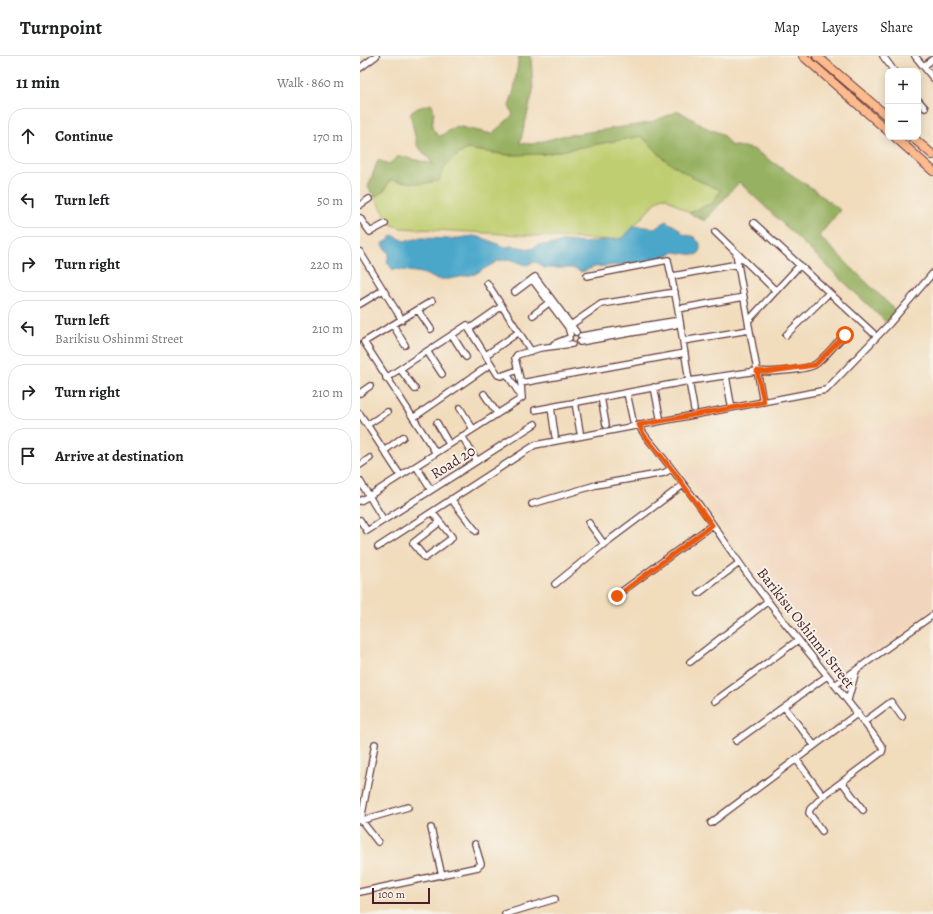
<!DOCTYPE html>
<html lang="en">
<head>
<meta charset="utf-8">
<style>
  body { margin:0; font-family:Alegreya,serif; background:#f2f2f2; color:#202124 }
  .controls { position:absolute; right:12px; top:12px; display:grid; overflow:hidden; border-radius:8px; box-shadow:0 2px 10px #0003 }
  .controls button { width:36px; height:36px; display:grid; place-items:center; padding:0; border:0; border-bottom:1px solid #e0e0e0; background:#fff; color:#202124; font:20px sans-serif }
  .scale { position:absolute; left:12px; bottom:10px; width:58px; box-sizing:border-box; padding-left:4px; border:2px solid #4a1f2b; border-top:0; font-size:11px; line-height:14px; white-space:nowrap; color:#4a1f2b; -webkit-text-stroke:3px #f7f3e8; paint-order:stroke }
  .stop { position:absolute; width:12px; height:12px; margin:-9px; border:3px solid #ea580c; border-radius:50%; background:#fff }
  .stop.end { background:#ea580c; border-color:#fff; box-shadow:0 1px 4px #0008 }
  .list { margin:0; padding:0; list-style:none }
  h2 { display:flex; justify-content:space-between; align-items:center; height:52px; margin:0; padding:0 16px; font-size:17px }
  h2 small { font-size:13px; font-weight:400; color:#757577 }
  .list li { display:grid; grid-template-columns:26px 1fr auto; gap:12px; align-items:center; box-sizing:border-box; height:56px; margin:0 8px 8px; padding:0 8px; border:1px solid #e0e0e0; border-radius:16px }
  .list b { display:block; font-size:15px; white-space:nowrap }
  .list p { margin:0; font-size:13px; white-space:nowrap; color:#757577 }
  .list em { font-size:13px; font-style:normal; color:#757577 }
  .icon { flex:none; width:22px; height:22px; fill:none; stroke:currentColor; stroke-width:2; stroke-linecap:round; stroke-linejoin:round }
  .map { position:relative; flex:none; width:573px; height:858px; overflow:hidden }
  header { display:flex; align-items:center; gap:24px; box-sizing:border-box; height:56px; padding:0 20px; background:#fff; border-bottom:1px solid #e0e0e0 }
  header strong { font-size:19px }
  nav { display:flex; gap:22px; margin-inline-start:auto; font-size:14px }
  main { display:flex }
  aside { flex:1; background:#fff }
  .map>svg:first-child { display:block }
  .built { fill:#f2d5bd }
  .green { fill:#bfce70; stroke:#84764e }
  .forest { fill:#97b162; stroke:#706846 }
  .water { fill:#4ca7ca; stroke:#4b637a }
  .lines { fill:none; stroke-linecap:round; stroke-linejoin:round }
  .minor-casing { stroke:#633b41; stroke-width:8 }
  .highway-casing { stroke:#633b41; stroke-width:10 }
  .minor { stroke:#fff; stroke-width:5.5 }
  .highway { stroke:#fcba8d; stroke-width:8 }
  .route { stroke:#ea580c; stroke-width:5 }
  .labels { text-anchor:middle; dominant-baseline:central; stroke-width:4; stroke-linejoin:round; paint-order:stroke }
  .street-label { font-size:15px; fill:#4a1f2b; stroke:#f7f3e8 }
</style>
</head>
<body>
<header>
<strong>Turnpoint</strong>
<nav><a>Map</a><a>Layers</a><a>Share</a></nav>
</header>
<main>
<aside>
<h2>11 min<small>Walk · 860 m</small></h2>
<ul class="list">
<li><svg class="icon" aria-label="ahead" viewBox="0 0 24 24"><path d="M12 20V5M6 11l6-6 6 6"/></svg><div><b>Continue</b></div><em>170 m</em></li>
<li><svg class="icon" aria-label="left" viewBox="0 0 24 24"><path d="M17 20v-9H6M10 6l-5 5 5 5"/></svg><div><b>Turn left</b></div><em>50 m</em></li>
<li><svg class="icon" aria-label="right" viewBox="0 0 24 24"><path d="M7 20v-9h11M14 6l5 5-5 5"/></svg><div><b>Turn right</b></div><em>220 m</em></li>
<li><svg class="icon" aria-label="left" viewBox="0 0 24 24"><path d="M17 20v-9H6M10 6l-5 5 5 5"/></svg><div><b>Turn left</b><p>Barikisu Oshinmi Street</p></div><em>210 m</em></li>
<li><svg class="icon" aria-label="right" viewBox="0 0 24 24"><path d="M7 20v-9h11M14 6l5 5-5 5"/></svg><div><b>Turn right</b></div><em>210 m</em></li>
<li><svg class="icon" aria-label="arrive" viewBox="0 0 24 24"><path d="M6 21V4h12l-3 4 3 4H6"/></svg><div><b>Arrive at destination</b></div></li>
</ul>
</aside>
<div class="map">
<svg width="573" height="858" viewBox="0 0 573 858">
  <rect width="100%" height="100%" fill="#f7f3e8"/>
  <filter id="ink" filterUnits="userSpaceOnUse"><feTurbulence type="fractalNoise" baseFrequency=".025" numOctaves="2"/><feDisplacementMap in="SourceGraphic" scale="8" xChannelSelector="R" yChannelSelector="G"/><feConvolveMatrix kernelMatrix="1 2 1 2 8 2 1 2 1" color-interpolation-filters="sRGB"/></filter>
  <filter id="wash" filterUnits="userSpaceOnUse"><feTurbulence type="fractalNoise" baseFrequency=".012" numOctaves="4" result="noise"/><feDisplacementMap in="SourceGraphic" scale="16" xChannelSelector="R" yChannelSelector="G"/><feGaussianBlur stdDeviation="0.9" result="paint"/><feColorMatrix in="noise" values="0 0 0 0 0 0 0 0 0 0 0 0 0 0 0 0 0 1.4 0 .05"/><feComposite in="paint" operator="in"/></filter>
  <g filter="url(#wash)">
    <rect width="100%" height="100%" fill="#f1dcbc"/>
    <path class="built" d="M 573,357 L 573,553 L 488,615 L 472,612 L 434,562 L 435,556 L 429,548 L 423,547 L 382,492 L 382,486 L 377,479 L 371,479 L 323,415 Z"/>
    <path class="green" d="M 281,80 L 293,91 L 304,103 L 335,123 L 361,134 L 353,147 L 329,157 L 305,141 L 300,142 L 263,182 L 247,184 L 41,172 L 32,169 L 14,141 L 24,135 L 30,124 L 43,125 L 82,114 L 90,104 L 107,93 L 148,99 L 184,98 Z"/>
    <path class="forest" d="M 159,0 L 171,0 L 173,36 L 160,87 L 172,88 L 202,80 L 289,67 L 319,55 L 347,72 L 362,78 L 370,89 L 393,93 L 453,133 L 480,154 L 459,180 L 534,253 L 527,267 L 379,126 L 345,165 L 329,157 L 353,147 L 361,134 L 335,123 L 304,103 L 293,91 L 281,80 L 184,98 L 148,99 L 107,93 C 92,103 84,107 79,125 L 60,128 L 30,124 L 24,135 L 14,141 L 8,131 L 18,104 L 29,108 L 39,100 L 73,108 L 57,89 L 50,57 L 58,52 L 72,48 L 74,56 L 72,72 L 79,81 L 96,70 L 132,78 L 153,59 L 149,50 L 154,34 Z"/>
    <path class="water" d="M 306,165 L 318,172 L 323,178 L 334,181 L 340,187 L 340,196 L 336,199 L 314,196 L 298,203 L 291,202 L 285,207 L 234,211 L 222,216 L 212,212 L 184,212 L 176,206 L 166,209 L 150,203 L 138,205 L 115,218 L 89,223 L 76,223 L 62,217 L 36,213 L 33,214 L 27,206 L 29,198 L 22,187 L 28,185 L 32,179 L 45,185 L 62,182 L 92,183 L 113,180 L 123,182 L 145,191 L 153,190 L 172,193 L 177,189 L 196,188 L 204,185 L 223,187 L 263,182 L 274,170 L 296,172 Z"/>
  </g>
  <g filter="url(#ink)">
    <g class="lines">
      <defs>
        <path id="minor" d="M 523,0 L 534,15
          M 555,0 L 573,22
          M 564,10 L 573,3
          M 0,12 L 16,0
          M 558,44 L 565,52
          M 0,149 L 9,143
          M 0,162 L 10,176 L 25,168
          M 394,167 L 513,277
          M 355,176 L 416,235
          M 0,196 L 42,264
          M 376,197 L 388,265
          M 227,220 L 308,204 L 318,253 L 384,241
          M 313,220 L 378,208
          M 172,223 L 208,271 L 210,278
          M 127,227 L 171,295
          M 155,236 L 175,221 L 216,276
          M 72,245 L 4,286 L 76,397
          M 0,248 L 23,234
          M 142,250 L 109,273 L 138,319 L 141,320 L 158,314
          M 318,253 L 329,325 L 397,315 C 408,317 448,314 456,308 C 466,300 475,288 485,279
          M 58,254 L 71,273
          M 173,259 L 191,245
          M 33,269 L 45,289
          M 208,271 L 241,248 L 315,236
          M 92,279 L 106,301
          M 426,279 L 469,237
          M 221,280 L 314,265 L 320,266
          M 323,285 L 389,274
          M 220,286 L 315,269 L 320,266
          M 194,288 L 209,282
          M 67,295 L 82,318
          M 126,299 L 159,276
          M 40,313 L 55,333
          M 147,318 L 162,342
          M 366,320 L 371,348
          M 26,322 L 107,269
          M 161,327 L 155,302 L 157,299 L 180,292 L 212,288
          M 294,331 L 300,361
          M 0,337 L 10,330
          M 267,337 L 273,365
          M 124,338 L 137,357
          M 241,341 L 246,369
          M 215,346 L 220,376
          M 403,346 L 388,265 L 440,209
          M 191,351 L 195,380
          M 100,352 L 113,373
          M 175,354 L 329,325 L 334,353
          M 0,358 L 40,419
          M 53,362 L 131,308
          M 77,367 L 89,388
          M 7,369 L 27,356
          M 279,369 C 284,381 293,388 300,398 C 313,414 325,430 337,446 C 361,479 382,513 407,544 C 445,594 487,641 523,692 L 522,696 L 463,740 L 450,753 L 449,757 L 462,775
          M 102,380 L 117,405
          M 24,395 L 43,381
          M 0,409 L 10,402
          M 56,410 L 71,434
          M 0,425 L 9,440 L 0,445
          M 91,443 L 116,475
          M 172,448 L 236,429 L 304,417 L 311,413
          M 72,456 L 92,481 L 92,482 L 65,502 L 53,487 L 80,466
          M 23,463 L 9,440 L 162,342 L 161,327 L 325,297
          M 0,464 L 7,475 L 175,368
          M 229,467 L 244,488
          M 18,491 L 175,389 L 466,334 L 530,267 L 573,217
          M 195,528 L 244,488 L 323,429
          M 339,537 L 379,507
          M 257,539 L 352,469
          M 330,606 L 408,545
          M 475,629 L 573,559
          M 488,644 L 496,615
          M 355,645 L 438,584
          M 425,652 L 454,689
          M 504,666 L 531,646 L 542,661
          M 376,685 L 467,620
          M 15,688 L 1,764 L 18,786
          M 436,703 L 463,740
          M 482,726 L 503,754
          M 0,765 L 48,751
          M 351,767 L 498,657
          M 71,772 L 82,820
          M 0,836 L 118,811 L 121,808 L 115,788
          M 145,858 L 195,843"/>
        <path id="highway" d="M 443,0 L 528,75
          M 457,0 L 528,61
          M 535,81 L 573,115
          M 552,81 L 573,99"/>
      </defs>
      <use href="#minor" class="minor-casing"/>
      <use href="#highway" class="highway-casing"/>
      <use href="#minor" class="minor"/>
      <use href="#highway" class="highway"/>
    </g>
  </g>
  <g class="lines" filter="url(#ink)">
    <path class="route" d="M 257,540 L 352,469 L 314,416 L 284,379 L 279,369 L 404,346 L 397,315 L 406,316 L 455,309 L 485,279"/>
  </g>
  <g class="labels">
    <g class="street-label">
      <text transform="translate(93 406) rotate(-32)">Road 20</text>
      <text transform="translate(446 572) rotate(52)">Barikisu Oshinmi Street</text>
    </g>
  </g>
</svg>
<div class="controls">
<button>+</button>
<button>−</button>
</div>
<div class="scale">100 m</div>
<div class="stop" style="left:485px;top:279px"></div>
<div class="stop end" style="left:257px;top:540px"></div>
</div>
</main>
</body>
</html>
